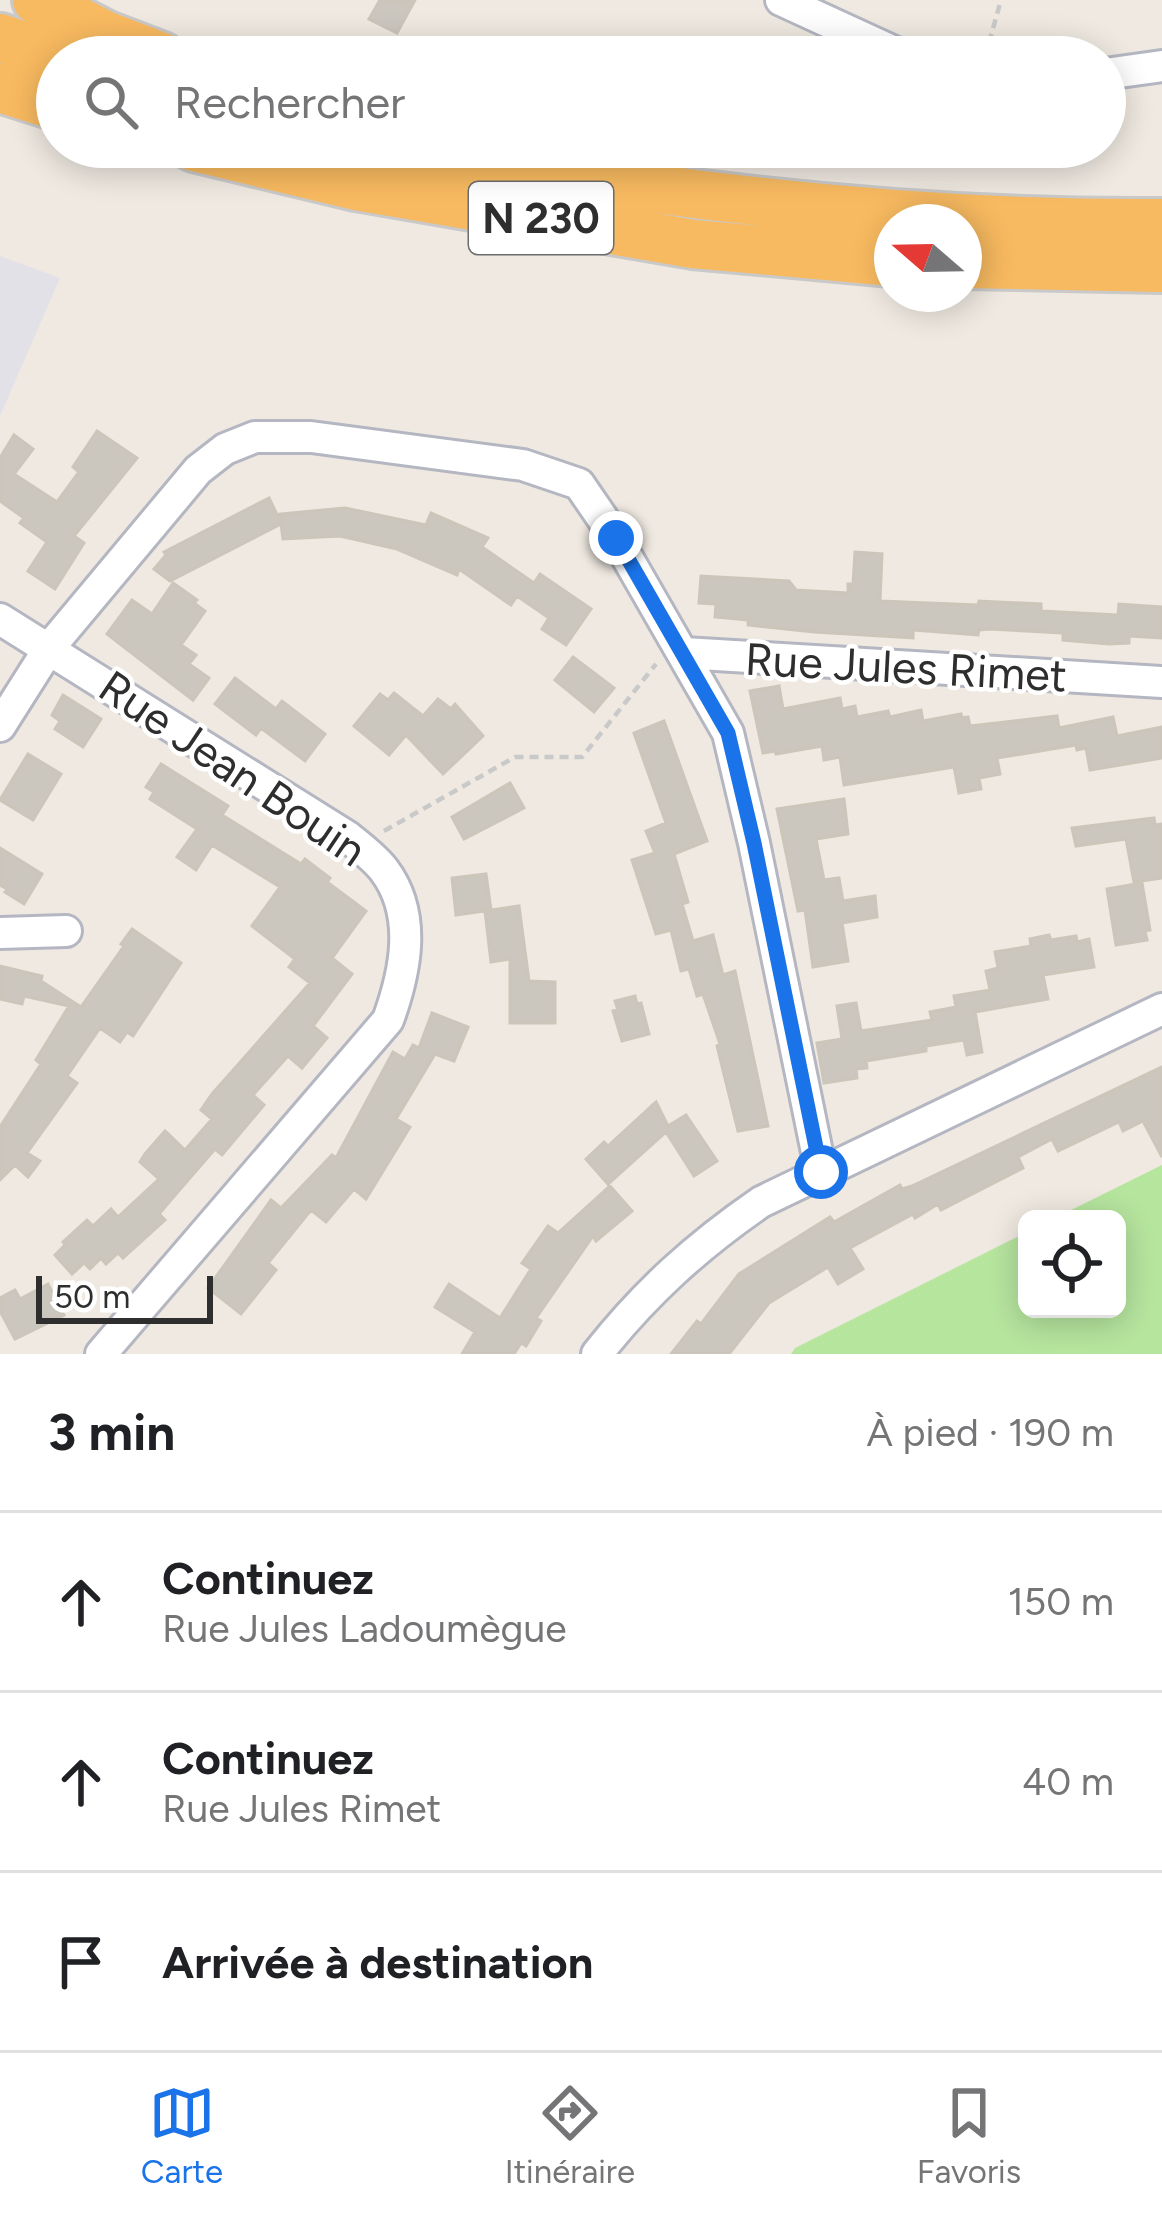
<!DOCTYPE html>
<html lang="fr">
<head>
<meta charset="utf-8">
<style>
  body { margin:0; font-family:Figtree,sans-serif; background:#f2f2f2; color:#202124 }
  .controls { position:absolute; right:36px; bottom:36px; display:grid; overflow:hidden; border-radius:18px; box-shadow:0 6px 30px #0003 }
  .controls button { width:108px; height:108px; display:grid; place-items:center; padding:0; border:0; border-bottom:3px solid #e0e0e0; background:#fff; color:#202124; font:60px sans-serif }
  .compass { position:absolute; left:874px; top:204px; width:108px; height:108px; border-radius:50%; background:#fff; box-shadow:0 6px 30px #0003; rotate:290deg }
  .scale { position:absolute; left:36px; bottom:30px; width:177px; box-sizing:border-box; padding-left:12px; border:6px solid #2e2e2e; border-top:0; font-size:33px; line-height:42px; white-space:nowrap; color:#2e2e2e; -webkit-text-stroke:9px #fff; paint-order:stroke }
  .stop { position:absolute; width:36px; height:36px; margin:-27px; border:9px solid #1a73e8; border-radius:50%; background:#fff }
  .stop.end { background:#1a73e8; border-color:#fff; box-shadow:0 3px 12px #0008 }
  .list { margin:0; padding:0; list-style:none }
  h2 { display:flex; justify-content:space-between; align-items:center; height:156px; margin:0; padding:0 48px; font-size:51px }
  h2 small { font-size:39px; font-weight:400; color:#757577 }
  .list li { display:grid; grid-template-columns:78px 1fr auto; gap:36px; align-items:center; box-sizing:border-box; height:180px; padding:0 48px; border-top:3px solid #e0e0e0 }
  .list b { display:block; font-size:45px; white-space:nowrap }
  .list p { margin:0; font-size:39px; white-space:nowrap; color:#757577 }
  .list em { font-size:39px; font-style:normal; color:#757577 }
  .icon { flex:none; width:66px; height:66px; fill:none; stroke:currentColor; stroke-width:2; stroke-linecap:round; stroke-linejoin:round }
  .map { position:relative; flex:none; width:1162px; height:1354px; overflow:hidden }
  .search { position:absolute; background:#fff; box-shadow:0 6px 30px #0003; left:36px; right:36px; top:36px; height:132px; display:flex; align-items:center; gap:30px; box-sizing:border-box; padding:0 42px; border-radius:66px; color:#757577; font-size:45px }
  .sheet { height:696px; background:#fff }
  nav { display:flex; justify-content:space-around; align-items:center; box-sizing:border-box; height:168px; border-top:3px solid #e0e0e0; background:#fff; font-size:33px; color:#757577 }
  nav a { display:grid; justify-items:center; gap:6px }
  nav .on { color:#1a73e8 }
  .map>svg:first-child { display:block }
  .industrial { fill:#e3e1e8 }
  .green { fill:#b6e59e }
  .building { fill:#cbc7bf; stroke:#cbc5ba; stroke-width:3 }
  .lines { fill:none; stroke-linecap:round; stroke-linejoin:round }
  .minor-casing { stroke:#b4b7c1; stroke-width:36 }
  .trunk-casing { stroke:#c9c9c9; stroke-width:54 }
  .path { stroke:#c9c9c9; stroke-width:4.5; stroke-dasharray:9 6; stroke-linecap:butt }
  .minor { stroke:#fff; stroke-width:30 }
  .trunk { stroke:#f8ba60; stroke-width:48 }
  .route { stroke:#1a73e8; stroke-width:15 }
  .labels { text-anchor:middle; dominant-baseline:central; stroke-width:9; stroke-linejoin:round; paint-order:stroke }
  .shield { fill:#fff; stroke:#6d6d6d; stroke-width:3 }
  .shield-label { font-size:42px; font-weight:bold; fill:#2e2e2e }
  .street-label { font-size:45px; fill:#2e2e2e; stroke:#fff }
</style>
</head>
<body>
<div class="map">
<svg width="1162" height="1354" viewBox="0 0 1162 1354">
  <rect width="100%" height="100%" fill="#efe9e1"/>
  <path class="industrial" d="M 0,256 L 60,278 L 0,416 Z"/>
  <path class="green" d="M 1162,1165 L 1162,1354 L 791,1354 L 795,1348 L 1027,1232 L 1027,1309 L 1117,1309 L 1117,1219 L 1053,1219 Z"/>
  <path class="building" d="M 380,0 L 415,0 L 397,33 L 369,19 Z
    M 97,431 L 137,458 L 74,536 L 84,543 L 55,589 L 28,571 L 47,542 L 20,523 L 24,518 L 0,501 L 0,458 L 14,435 L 33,449 L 14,474 L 57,502 L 79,472 L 73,467 Z
    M 269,498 L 281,523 L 280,514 L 345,508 L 426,525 L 431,513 L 488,538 L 482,547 L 534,583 L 540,574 L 591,609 L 566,645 L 542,629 L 549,618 L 517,596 L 511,605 L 459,569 L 457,575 L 397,549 L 340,536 L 283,539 L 281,524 L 170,581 L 154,569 L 166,555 L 164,552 Z
    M 855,552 L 882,554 L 880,601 L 978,605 L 979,601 L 1041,604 L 1041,611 L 1118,615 L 1119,604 L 1162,607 L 1162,638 L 1129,636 L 1129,643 L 1109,644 L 1063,640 L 1063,633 L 989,629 L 979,630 L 978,635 L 913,630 L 913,638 L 814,632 L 748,625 L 748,620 L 715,617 L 716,604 L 699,603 L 701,576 L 789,581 L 796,590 L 848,593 L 848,584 L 853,584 Z
    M 173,583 L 197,600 L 194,603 L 205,611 L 181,645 L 196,655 L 189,664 L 209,678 L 193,700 L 107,634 L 132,600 L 152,614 Z
    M 573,657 L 614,688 L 594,712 L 555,680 Z
    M 235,678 L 276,709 L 282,701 L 325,734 L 305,761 L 261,728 L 256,735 L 215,704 Z
    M 779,686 L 783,709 L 840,698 L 842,709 L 855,706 L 857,717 L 888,711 L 890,717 L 921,710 L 923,721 L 961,714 L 962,718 L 968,717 L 970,726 L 1057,716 L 1059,728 L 1113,717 L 1117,736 L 1162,727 L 1162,758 L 1090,770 L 1086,748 L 1077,750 L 1076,745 L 997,758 L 1000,774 L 979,778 L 981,789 L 959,793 L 954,767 L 844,785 L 840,757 L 824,760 L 822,746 L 776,754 L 775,751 L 763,753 L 750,691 Z
    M 394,693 L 423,716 L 438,699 L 451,709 L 455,704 L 483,736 L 443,774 L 406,735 L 389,755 L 354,726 L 380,694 L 388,700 Z
    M 63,695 L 101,719 L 83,747 L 55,729 L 60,721 L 52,715 Z
    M 664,721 L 707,841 L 674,854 L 688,902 L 682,904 L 693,941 L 713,935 L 723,975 L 735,971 L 768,1126 L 738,1131 L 717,1046 L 720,1044 L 703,994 L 697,996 L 689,969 L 681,971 L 671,930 L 656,934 L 632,860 L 655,853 L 646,831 L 666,823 L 634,733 Z
    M 28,754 L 61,774 L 33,820 L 0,800 Z
    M 161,764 L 228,806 L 222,815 L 301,864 L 305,859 L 330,878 L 327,882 L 366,911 L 332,958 L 352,974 L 313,1026 L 327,1038 L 302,1068 L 288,1056 L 253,1095 L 264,1105 L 222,1155 L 215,1149 L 176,1194 L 159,1214 L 165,1220 L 123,1258 L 118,1253 L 106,1264 L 101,1258 L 90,1269 L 84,1263 L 72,1274 L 55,1255 L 65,1245 L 63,1242 L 87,1220 L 93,1226 L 111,1209 L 118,1217 L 159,1179 L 140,1162 L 145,1154 L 165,1131 L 185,1150 L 212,1119 L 201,1110 L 212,1094 L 310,983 L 289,967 L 295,959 L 252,926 L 280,887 L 212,845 L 196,870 L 177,857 L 197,829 L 150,799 L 154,792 L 146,787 Z
    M 510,783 L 524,808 L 464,839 L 452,817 Z
    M 844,799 L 848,834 L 816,839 L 824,880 L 839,878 L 843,901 L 875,896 L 877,917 L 842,923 L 848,961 L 813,967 L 805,910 L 798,911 L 777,809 Z
    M 1154,818 L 1155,825 L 1162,824 L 1162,878 L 1134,882 L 1126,839 L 1076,846 L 1072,828 Z
    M 0,848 L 42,874 L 24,904 L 5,892 L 7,889 L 0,885 Z
    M 486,874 L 491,910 L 456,915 L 452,878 Z
    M 1142,883 L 1150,930 L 1145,931 L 1147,940 L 1116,945 L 1107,889 Z
    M 519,906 L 529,981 L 555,982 L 555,1023 L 510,1023 L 510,959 L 491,962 L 485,911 Z
    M 132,929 L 181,963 L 133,1036 L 127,1032 L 120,1042 L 100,1028 L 67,1076 L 77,1083 L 27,1153 L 40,1161 L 28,1177 L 15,1165 L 0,1180 L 0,1127 L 41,1064 L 36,1060 L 69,1006 L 24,996 L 22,1004 L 0,999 L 0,966 L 42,976 L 41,981 L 81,1007 L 124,946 L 121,944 Z
    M 1049,935 L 1051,940 L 1076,936 L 1077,942 L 1089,939 L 1094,967 L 1043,975 L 1048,999 L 975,1012 L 982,1052 L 967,1055 L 964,1040 L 926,1046 L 926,1051 L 866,1061 L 867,1068 L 856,1069 L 857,1078 L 824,1083 L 817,1043 L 842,1039 L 837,1006 L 856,1003 L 861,1031 L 932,1020 L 930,1012 L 956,1007 L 954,996 L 990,990 L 986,971 L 998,968 L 995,952 L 1031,946 L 1030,939 Z
    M 635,996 L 637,1004 L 641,1003 L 649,1034 L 622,1041 L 613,1011 L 618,1010 L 615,1001 Z
    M 432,1013 L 468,1027 L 454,1061 L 435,1054 L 396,1119 L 410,1127 L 366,1199 L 354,1189 L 326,1222 L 311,1210 L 268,1263 L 276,1270 L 241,1314 L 208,1288 L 271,1200 L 281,1208 L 332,1155 L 336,1158 L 393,1052 L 405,1059 L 413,1045 L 419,1048 Z
    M 1162,1067 L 1162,1157 L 1143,1121 L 1123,1131 L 1119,1122 L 1058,1151 L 1052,1139 L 1018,1157 L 1023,1168 L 941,1210 L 938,1204 L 915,1218 L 913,1214 L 850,1248 L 863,1269 L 838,1284 L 828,1267 L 769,1303 L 729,1354 L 671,1354 L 697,1321 L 701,1324 L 739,1274 L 830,1217 L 834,1222 L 900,1185 L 902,1189 L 912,1186 Z
    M 656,1102 L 668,1126 L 686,1115 L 717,1161 L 694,1176 L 666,1132 L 608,1184 L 586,1159 L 604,1142 L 608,1146 Z
    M 610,1186 L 632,1211 L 596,1241 L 593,1236 L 536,1318 L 541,1321 L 526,1346 L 521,1343 L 514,1354 L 462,1354 L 475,1332 L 435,1307 L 449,1284 L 500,1318 L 531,1269 L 522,1263 L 548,1226 L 558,1233 Z
    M 48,1284 L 64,1315 L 15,1339 L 0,1311 L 0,1298 L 15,1290 L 20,1299 Z"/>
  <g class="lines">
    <defs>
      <path id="minor" d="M 781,0 L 905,57
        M 1105,74 L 1162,66
        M 0,619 L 348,837 C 360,847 375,858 384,870 C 418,915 405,973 388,1020 L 101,1354
        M 684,653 L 1162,682
        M 0,726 L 50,647 L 198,470 L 225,449 L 255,437 L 311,437 L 523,465 L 579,484 L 616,538 L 728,733 L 754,843 L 821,1172
        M 0,933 L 66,931
        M 597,1354 C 645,1293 697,1246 761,1202 L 1162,1009"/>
      <path id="trunk" d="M 37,0 L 107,36 L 162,57
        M 0,38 L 58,57
        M 0,88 L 57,106
        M 194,147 L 356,186 L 693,244 L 892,262
        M 404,147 C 654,196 907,225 1162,223
        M 964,264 L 1162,268"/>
    </defs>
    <use href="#minor" class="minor-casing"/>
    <use href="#trunk" class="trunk-casing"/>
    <path class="path" d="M 985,57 L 1001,0
      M 384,831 L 515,757 L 582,757 L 656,664"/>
    <use href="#minor" class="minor"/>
    <use href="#trunk" class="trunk"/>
  </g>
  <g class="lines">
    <path class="route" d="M 616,538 L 728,733 L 754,843 L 821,1172"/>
  </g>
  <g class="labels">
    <rect class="shield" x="469" y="182" width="144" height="72" rx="9"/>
    <g class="shield-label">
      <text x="541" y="218">N 230</text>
    </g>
    <g class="street-label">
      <text transform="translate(906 667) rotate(3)">Rue Jules Rimet</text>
      <text transform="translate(233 768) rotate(34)">Rue Jean Bouin</text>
    </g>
  </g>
</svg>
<div class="controls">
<button><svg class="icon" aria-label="locate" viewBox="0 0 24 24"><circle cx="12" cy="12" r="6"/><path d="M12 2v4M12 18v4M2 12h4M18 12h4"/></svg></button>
</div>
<svg class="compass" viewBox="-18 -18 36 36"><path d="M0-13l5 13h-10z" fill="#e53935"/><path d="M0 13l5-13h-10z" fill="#757577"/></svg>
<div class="scale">50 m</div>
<div class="stop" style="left:821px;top:1172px"></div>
<div class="stop end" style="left:616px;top:538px"></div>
<div class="search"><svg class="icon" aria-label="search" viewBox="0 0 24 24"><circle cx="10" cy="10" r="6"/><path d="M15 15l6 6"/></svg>Rechercher</div>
</div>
<section class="sheet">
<h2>3 min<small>À pied · 190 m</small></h2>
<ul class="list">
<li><svg class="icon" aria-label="ahead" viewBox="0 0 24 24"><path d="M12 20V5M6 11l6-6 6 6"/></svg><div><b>Continuez</b><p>Rue Jules Ladoumègue</p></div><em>150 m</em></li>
<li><svg class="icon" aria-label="ahead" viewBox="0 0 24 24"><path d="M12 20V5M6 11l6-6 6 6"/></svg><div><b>Continuez</b><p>Rue Jules Rimet</p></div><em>40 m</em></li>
<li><svg class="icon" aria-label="arrive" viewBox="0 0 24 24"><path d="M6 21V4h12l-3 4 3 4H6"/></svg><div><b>Arrivée à destination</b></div></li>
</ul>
</section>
<nav>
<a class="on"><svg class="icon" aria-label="map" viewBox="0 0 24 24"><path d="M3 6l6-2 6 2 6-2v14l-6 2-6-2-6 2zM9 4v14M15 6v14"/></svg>Carte</a>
<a><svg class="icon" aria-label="directions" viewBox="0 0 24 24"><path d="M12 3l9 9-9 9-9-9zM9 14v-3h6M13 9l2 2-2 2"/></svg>Itinéraire</a>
<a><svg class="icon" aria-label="saved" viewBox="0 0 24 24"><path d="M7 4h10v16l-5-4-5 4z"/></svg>Favoris</a>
</nav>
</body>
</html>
